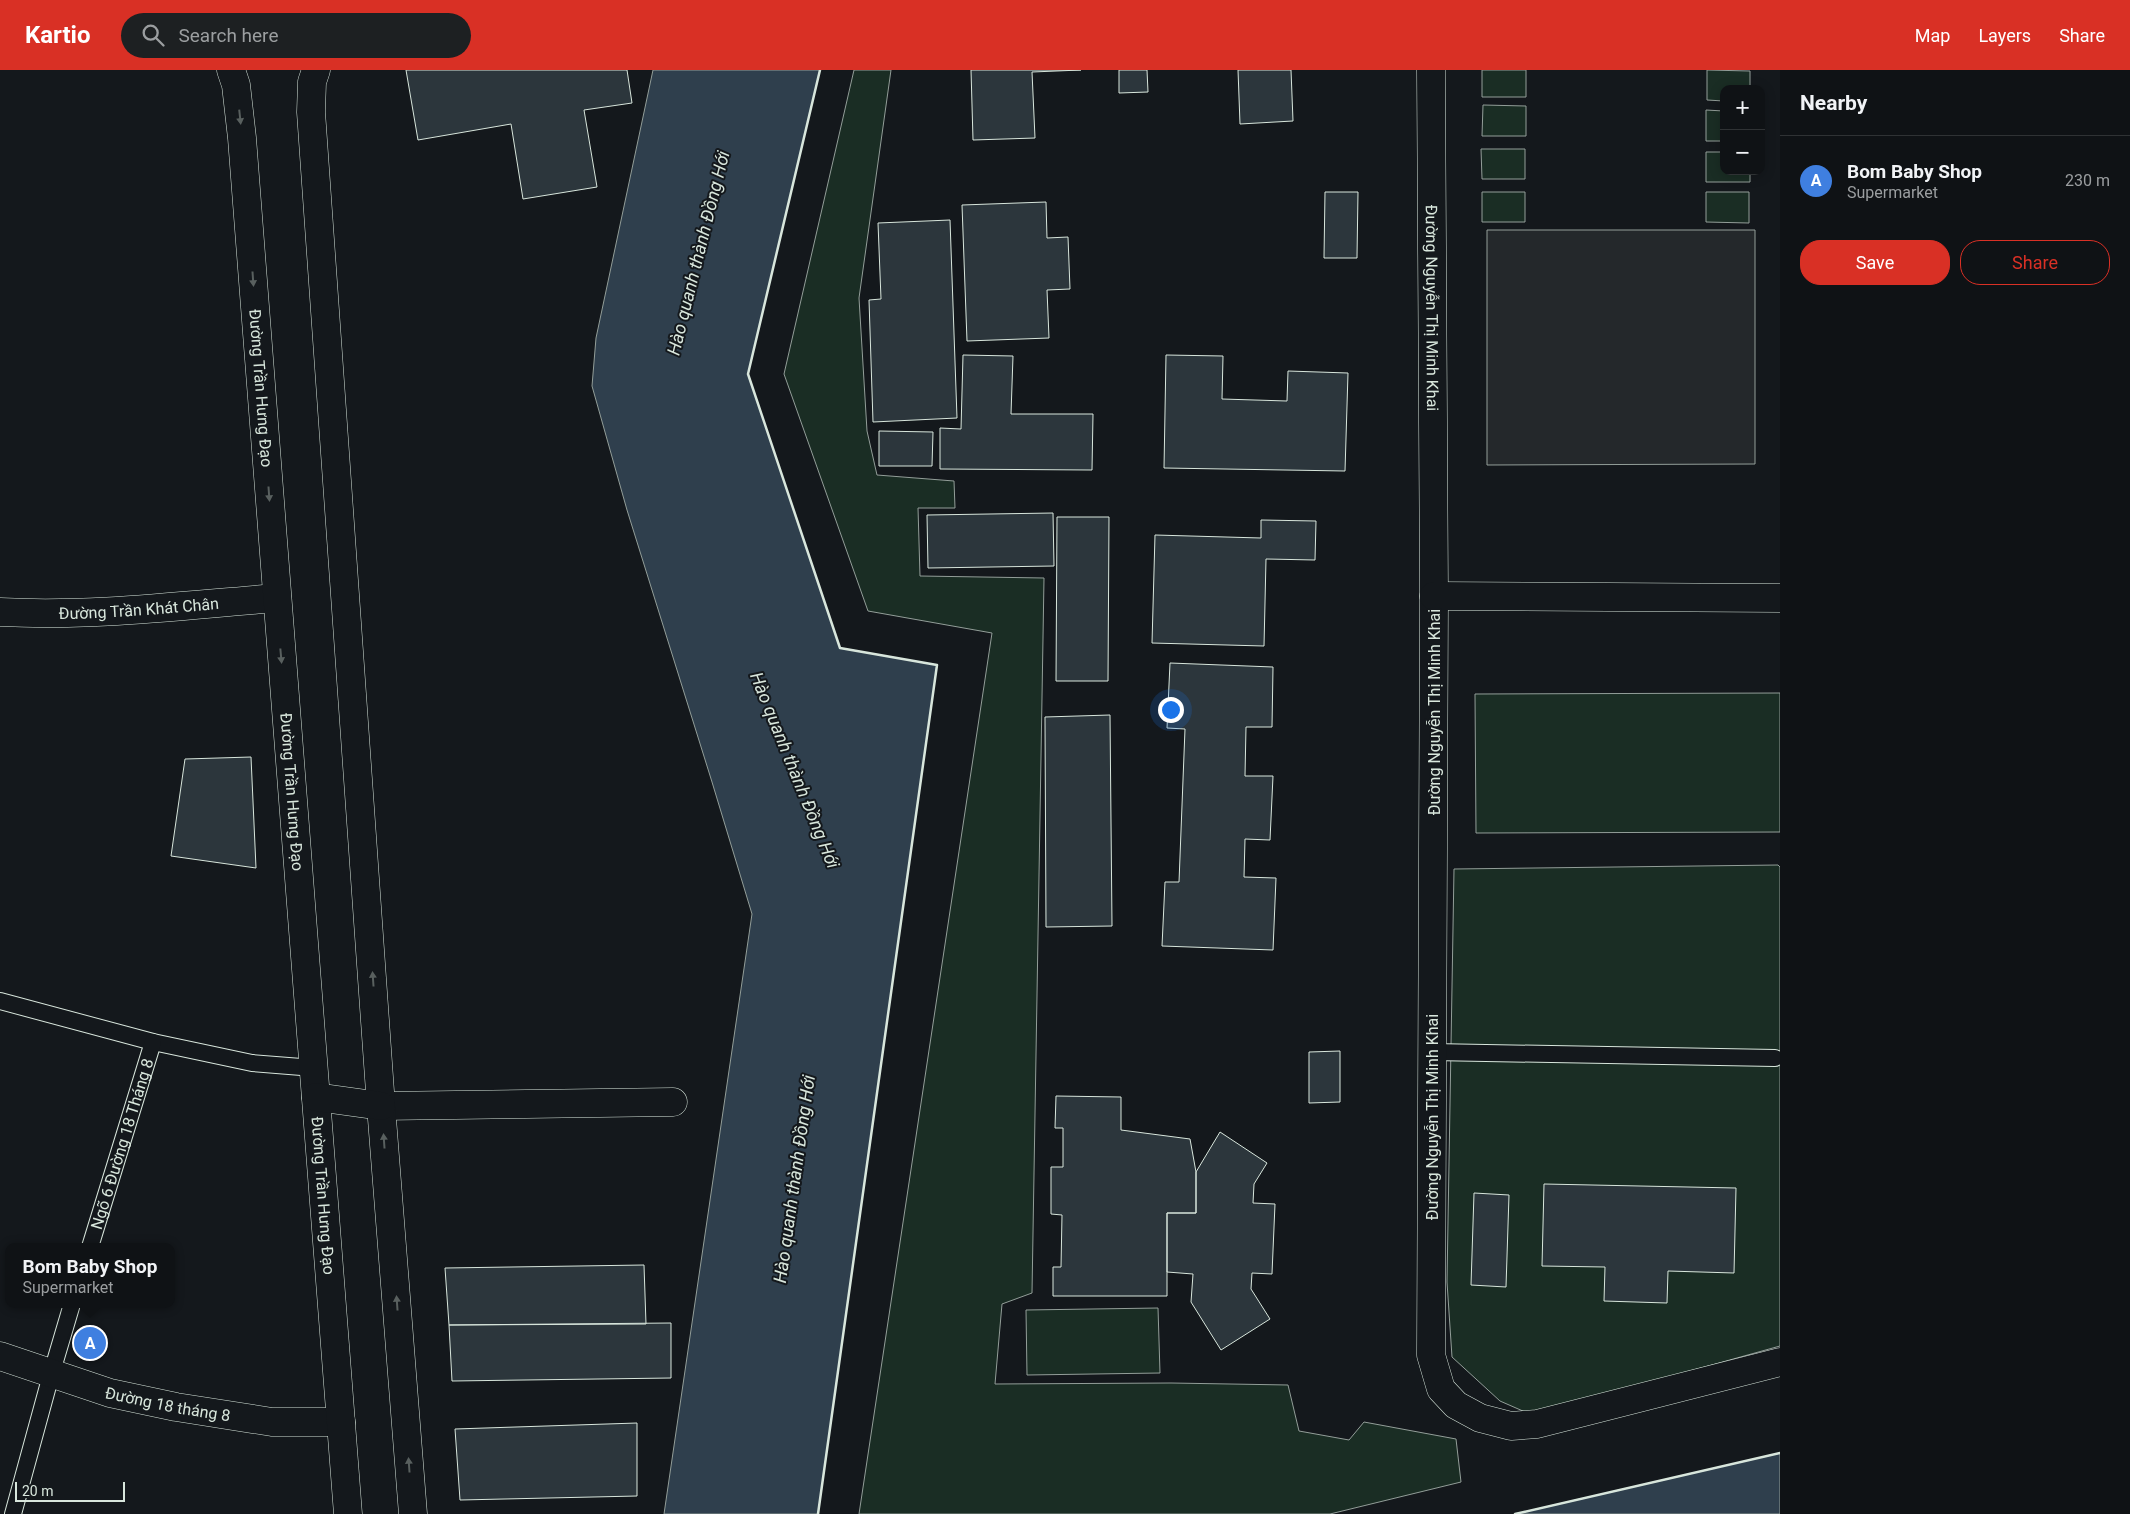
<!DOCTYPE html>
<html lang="en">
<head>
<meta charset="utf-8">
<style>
  body { margin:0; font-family:Roboto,sans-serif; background:#1d2022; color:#f1f3f6 }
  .controls { position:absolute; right:15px; top:15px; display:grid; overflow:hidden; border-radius:10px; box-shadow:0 2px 12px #0003 }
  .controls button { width:45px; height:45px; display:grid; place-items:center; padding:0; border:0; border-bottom:1px solid #2f3234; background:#0f1215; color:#f1f3f6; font:25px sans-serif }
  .scale { position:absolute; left:15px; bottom:12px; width:110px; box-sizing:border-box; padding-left:5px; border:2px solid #d8e6dc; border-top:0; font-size:14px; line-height:18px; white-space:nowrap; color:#d8e6dc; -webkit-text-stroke:4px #14181c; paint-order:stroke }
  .you { position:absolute; left:1170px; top:639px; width:18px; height:18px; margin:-12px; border:4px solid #fff; border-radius:50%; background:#1a73e8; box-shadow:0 0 0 8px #1a73e833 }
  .badge { display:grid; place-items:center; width:32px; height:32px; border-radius:50%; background:#d93025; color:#fff; font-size:16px; font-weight:700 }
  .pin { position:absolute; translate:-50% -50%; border:2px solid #fff; box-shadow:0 1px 5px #0006 }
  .popup { position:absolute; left:5px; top:1173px; width:170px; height:65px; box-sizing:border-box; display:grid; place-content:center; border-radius:10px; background:#0f1215; filter:drop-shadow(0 1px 4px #0005); font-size:16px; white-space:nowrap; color:#9b9ea0 }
  .popup b { font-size:19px; color:#f1f3f6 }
  .popup::after { content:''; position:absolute; left:50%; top:100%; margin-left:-10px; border:10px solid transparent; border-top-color:#0f1215 }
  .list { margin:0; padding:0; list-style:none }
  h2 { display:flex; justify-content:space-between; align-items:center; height:65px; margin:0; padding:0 20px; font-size:21px }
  h2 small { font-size:16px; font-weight:400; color:#9b9ea0 }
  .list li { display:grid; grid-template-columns:32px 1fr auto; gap:15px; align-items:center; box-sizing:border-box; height:90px; padding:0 20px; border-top:1px solid #2f3234 }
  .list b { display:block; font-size:19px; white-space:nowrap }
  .list p { margin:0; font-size:16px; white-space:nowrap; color:#9b9ea0 }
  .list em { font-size:16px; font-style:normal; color:#9b9ea0 }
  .actions { display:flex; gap:10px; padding:15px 20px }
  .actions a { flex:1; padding:11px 0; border:1px solid #d93025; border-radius:20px; text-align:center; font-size:18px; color:#d93025 }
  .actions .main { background:#d93025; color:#fff }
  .icon { flex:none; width:28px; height:28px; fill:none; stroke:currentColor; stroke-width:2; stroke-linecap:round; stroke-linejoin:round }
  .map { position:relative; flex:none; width:1780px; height:1444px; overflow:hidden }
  header { display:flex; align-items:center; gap:30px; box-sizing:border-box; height:70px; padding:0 25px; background:#d93025; color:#fff }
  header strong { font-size:24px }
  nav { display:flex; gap:28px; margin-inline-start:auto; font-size:18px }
  .search { width:350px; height:45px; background:#1d2022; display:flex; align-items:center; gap:12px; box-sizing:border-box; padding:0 18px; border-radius:28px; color:#9b9ea0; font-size:19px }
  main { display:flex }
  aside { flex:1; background:#0f1215 }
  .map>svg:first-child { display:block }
  .green { fill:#1a2d24; stroke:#939e99 }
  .parking { fill:#24282b; stroke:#939e99 }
  .water { fill:#2f3f4d; stroke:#939e99 }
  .building { fill:#2c363c; stroke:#d8e6dc }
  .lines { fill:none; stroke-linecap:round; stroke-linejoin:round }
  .service-casing { stroke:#d8e6dc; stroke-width:18 }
  .minor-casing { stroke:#d8e6dc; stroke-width:29 }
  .primary-casing { stroke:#d8e6dc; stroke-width:29 }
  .service { stroke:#14181c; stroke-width:16 }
  .minor { stroke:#14181c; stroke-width:28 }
  .primary { stroke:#14181c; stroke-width:28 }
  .wall { stroke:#d8e6dc; stroke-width:2.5 }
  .oneway { fill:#59605f }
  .labels { text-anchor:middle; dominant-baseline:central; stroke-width:4; stroke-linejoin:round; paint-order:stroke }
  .street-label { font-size:16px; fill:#d8e6dc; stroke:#14181c }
  .water-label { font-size:18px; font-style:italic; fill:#d8e6dc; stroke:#14181c }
</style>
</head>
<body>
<header>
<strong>Kartio</strong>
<div class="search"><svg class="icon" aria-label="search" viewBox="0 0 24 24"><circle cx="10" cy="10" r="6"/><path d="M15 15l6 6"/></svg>Search here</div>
<nav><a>Map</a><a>Layers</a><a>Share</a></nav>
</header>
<main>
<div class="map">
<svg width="1780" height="1444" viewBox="0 0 1780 1444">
  <rect width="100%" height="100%" fill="#14181c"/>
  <path class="green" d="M 854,0 L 891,0 L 859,228 L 867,361 L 877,405 L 954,411 L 955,438 L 918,438 L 920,506 L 1044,508 L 1032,1223 L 1002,1234 L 995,1314 L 1171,1313 L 1288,1315 L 1299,1361 L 1349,1370 L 1364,1352 L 1456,1369 L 1461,1412 L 1330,1444 L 859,1444 L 992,563 L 868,541 L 784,304 Z
    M 1482,0 L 1526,0 L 1526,27 L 1482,27 Z
    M 1707,0 L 1750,1 L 1750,19 L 1724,19 L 1724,31 L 1707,30 Z
    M 1483,35 L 1526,36 L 1526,66 L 1482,66 Z
    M 1706,40 L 1724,41 L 1724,71 L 1706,71 Z
    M 1481,79 L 1525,79 L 1525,109 L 1482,109 Z
    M 1706,82 L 1724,82 L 1724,101 L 1750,101 L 1750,112 L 1706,112 Z
    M 1482,122 L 1525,122 L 1525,152 L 1482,152 Z
    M 1706,122 L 1749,122 L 1749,153 L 1706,152 Z
    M 1780,623 L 1780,762 L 1476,763 L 1475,624 Z
    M 1778,795 L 1780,797 L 1780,1276 L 1532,1345 L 1500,1331 L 1452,1287 L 1447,1212 L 1454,799 Z
    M 1158,1238 L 1160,1303 L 1027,1305 L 1026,1240 Z"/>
  <path class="parking" d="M 1487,160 L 1755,160 L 1755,394 L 1487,395 Z"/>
  <path class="water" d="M 653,0 L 820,0 L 748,304 L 840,578 L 937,595 L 818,1444 L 664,1444 L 752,844 L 712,712 L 627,440 L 592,316 L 596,268 Z
    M 1780,1383 L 1780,1444 L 1515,1444 Z"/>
  <path class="building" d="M 406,0 L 627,0 L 632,33 L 584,40 L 597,117 L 523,129 L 511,54 L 418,70 Z
    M 971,0 L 1081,0 L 1032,2 L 1035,68 L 973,70 Z
    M 1119,0 L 1147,0 L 1148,22 L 1119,23 Z
    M 1238,0 L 1291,0 L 1293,51 L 1240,54 Z
    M 1325,122 L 1358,122 L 1357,188 L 1324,188 Z
    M 1046,132 L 1047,168 L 1068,167 L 1070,219 L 1047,220 L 1049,268 L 967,271 L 962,135 Z
    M 950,150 L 957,348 L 873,352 L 869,230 L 881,229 L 878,153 Z
    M 963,285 L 1013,286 L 1011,344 L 1093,344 L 1092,400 L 940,399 L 940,358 L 961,359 Z
    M 1166,285 L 1223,286 L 1222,329 L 1287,331 L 1288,301 L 1348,303 L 1345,401 L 1164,398 Z
    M 879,361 L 933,362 L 932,396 L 879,396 Z
    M 1053,443 L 1054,496 L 928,498 L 927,445 Z
    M 1057,447 L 1109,447 L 1108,611 L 1056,611 Z
    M 1261,450 L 1316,451 L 1315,490 L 1266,489 L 1264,576 L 1152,573 L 1155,465 L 1261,468 Z
    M 1170,593 L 1273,597 L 1272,657 L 1246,657 L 1245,706 L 1273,706 L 1270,770 L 1245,769 L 1244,807 L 1276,808 L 1273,880 L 1162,876 L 1165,812 L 1179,812 L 1185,659 L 1167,658 Z
    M 1110,645 L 1112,856 L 1046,857 L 1045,647 Z
    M 251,687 L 256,798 L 171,786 L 185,689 Z
    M 1340,981 L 1340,1032 L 1309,1033 L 1309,982 Z
    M 1056,1026 L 1121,1027 L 1121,1060 L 1190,1069 L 1196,1102 L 1196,1143 L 1167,1143 L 1167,1226 L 1053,1226 L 1053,1197 L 1061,1197 L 1062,1145 L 1051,1144 L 1051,1097 L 1063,1097 L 1063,1058 L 1055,1058 Z
    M 1220,1062 L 1267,1093 L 1254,1114 L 1253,1133 L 1275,1134 L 1272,1204 L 1252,1203 L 1251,1219 L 1270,1249 L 1221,1280 L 1191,1232 L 1193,1204 L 1167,1202 L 1167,1143 L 1196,1143 L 1196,1102 Z
    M 1544,1114 L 1736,1118 L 1734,1203 L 1668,1201 L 1667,1233 L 1604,1231 L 1605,1197 L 1542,1196 Z
    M 1474,1123 L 1509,1125 L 1506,1217 L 1471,1215 Z
    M 644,1195 L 646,1254 L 449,1255 L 445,1198 Z
    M 671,1253 L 671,1308 L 452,1311 L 449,1255 Z
    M 637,1353 L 637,1426 L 460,1430 L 455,1359 Z"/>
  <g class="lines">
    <defs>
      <g id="service">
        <path d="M 0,931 L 153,972 L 252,993 L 314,998"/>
        <path d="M 1432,982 L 1775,988"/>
        <path id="s1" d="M 90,1177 L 153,972"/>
        <path d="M 13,1444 L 51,1305 L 72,1234"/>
      </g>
      <g id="minor">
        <path id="s2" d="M 1431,0 L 1434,526 L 1431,1285 L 1441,1319 L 1456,1335 L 1480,1348 L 1511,1356 L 1537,1354 L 1780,1292"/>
        <path d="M 1434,526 L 1780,528"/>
        <path id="s3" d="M 0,542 C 92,547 185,535 277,528"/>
        <path d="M 381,1036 L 673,1032"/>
        <path id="s4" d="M 0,1286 L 110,1323 L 176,1337 L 272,1352 L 341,1352"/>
      </g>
      <g id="primary">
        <path id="s5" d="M 231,0 L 236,15 L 242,68 L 348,1444"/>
        <path d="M 316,0 L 312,12 L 311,42 L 381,1036 L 413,1444"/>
        <path d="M 316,1027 L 381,1036"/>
      </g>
    </defs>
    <use href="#service" class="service-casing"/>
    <use href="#minor" class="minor-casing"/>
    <use href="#primary" class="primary-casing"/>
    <use href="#service" class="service"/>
    <use href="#minor" class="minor"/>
    <use href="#primary" class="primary"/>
    <path class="wall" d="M 818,1444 L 937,595 L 840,578 L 748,304 L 820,0
      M 1515,1444 L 1780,1383"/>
  </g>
  <defs><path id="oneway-solid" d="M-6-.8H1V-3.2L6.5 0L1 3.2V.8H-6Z" transform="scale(1.25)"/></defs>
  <g class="oneway">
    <use href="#oneway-solid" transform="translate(240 47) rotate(84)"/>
    <use href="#oneway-solid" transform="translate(253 209) rotate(86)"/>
    <use href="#oneway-solid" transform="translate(269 424) rotate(86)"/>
    <use href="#oneway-solid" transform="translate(281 586) rotate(85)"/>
    <use href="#oneway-solid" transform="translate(373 909) rotate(-94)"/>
    <use href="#oneway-solid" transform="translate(384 1071) rotate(-94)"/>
    <use href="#oneway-solid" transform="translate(397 1233) rotate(-94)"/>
    <use href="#oneway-solid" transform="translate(409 1395) rotate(-94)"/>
  </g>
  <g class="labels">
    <g class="street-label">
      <text stroke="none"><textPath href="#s2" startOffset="238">Đường Nguyễn Thị Minh Khai</textPath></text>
      <text stroke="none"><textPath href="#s5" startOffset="320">Đường Trần Hưng Đạo</textPath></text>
      <text stroke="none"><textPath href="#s3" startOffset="139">Đường Trần Khát Chân</textPath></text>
      <text transform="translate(1434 642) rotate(-90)">Đường Nguyễn Thị Minh Khai</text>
      <text stroke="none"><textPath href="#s5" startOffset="725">Đường Trần Hưng Đạo</textPath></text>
      <text transform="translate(1432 1047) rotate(-90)">Đường Nguyễn Thị Minh Khai</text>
      <text stroke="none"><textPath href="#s1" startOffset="108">Ngõ 6 Đường 18 Tháng 8</textPath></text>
      <text stroke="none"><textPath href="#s5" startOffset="1130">Đường Trần Hưng Đạo</textPath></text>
      <text stroke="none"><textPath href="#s4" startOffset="175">Đường 18 tháng 8</textPath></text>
    </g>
    <g class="water-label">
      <text transform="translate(698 183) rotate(-76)">Hào quanh thành Đồng Hới</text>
      <text transform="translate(795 700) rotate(68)">Hào quanh thành Đồng Hới</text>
      <text transform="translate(794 1109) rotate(-82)">Hào quanh thành Đồng Hới</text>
    </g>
  </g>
</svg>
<div class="controls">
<button>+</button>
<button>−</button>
</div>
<div class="scale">20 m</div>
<div class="you"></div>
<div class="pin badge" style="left:90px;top:1273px;background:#3f7fe0">A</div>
<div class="popup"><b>Bom Baby Shop</b>Supermarket</div>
</div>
<aside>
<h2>Nearby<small></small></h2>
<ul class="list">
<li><span class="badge" style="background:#3f7fe0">A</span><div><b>Bom Baby Shop</b><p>Supermarket</p></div><em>230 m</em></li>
</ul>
<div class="actions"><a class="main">Save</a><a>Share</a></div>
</aside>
</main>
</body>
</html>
